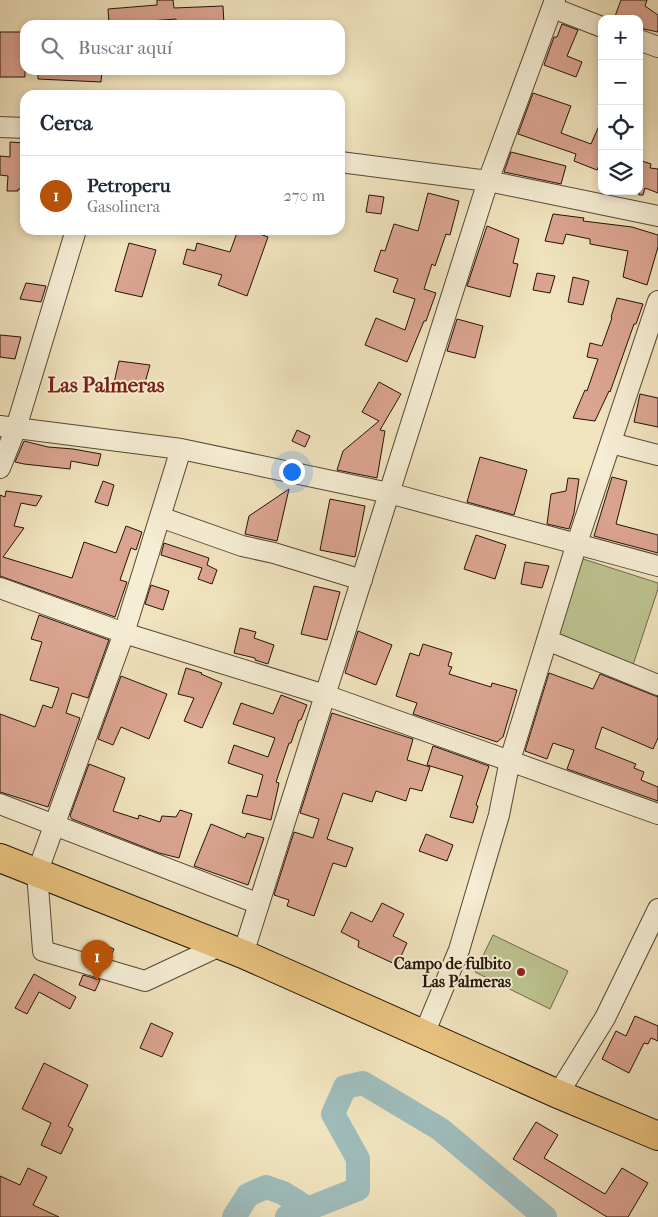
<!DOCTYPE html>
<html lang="es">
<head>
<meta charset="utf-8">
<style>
  body { margin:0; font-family:"IM FELL French Canon",serif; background:#f6f6f7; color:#1f2937 }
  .controls { position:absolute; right:15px; top:15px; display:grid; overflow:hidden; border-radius:10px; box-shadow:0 2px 8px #0003 }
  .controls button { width:45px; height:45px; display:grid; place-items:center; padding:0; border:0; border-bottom:1px solid #e0e1e3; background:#fff; color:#1f2937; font:25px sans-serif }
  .you { position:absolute; left:291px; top:471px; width:18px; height:18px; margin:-12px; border:4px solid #fff; border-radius:50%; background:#1a73e8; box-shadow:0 0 0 8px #1a73e833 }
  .badge { display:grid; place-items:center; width:32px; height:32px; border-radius:50%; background:#b45309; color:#fff; font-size:16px; font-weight:700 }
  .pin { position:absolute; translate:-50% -41px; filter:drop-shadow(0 1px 2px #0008) }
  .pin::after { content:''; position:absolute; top:26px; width:18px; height:15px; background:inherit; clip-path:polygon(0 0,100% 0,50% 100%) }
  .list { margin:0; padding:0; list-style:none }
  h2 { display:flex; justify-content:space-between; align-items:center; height:65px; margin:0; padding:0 20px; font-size:21px }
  h2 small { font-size:16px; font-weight:400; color:#747a83 }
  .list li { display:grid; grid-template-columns:32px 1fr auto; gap:15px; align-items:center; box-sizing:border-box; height:80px; padding:0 20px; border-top:1px solid #e0e1e3 }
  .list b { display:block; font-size:19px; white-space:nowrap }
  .list p { margin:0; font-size:16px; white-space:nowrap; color:#747a83 }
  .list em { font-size:16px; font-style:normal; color:#747a83 }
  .icon { flex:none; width:28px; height:28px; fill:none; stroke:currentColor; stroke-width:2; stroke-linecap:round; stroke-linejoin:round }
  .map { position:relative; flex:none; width:658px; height:1217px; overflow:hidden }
  .search { position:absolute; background:#fff; box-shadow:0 2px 8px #0003; left:20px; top:20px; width:325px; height:55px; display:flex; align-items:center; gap:12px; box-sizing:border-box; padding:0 18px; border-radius:15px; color:#747a83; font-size:19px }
  .panel { position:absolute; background:#fff; box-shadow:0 2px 8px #0003; left:20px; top:90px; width:325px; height:145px; border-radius:15px }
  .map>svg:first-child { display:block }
  .green { fill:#bcc38f; stroke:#706b4c }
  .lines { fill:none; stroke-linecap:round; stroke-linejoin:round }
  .river { stroke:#9ebcbb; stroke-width:24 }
  .building { fill:#dba491; stroke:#231308 }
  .minor-casing { stroke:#564735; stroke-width:22 }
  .highway-casing { stroke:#231308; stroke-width:30 }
  .minor { stroke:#f5edd4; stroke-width:20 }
  .highway { stroke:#e8c27e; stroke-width:28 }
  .poi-dot { fill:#8f2418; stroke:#f5edd4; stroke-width:2 }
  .labels { text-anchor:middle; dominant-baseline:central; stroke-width:4; stroke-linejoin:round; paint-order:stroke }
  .poi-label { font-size:16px; font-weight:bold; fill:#231308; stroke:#f5edd4; text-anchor:end }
  .district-label { font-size:21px; font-weight:bold; fill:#7a1f14; stroke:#f5edd4 }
</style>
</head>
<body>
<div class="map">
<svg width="658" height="1217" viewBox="0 0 658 1217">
  <rect width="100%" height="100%" fill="#f0e3bd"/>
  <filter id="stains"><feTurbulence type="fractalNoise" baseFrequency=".004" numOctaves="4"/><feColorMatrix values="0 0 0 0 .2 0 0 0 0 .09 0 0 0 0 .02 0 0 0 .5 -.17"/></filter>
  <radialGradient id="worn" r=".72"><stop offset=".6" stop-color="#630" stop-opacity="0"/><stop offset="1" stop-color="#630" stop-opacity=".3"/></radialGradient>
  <path class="green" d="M 580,558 L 658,583 L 658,589 L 632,668 L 552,642 Z
    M 493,935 L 568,971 L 550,1009 L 475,972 Z"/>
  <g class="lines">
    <path class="river" d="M 234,1217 L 248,1195 L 266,1187 L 283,1193 L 307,1208
      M 287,1217 L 358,1189 L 358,1159 L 333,1114 L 345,1087 L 363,1083 L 440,1129 L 545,1217"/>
  </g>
  <path class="building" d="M 157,0 L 173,0 L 174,8 L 223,6 L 224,25 L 176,25 L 176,19 L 109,24 L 108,9 L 157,5 Z
    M 621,0 L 647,0 L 645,6 L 658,15 L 658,32 L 639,28 L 639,19 L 614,19 Z
    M 562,24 L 578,30 L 567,56 L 582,62 L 576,77 L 544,65 L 554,37 L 557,37 Z
    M 0,32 L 25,32 L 25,77 L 0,77 Z
    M 38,70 L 102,70 L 101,82 L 38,79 Z
    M 533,93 L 571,106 L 561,133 L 591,144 L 602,119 L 602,159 L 597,170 L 574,161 L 576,154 L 518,134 Z
    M 10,142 L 25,143 L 25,189 L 18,189 L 18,191 L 7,191 L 8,176 L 0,175 L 0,156 L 10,157 Z
    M 511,152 L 566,166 L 561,184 L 504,172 Z
    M 639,160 L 651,164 L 650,168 L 658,169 L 658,193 L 645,188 L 643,195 L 639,195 Z
    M 428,193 L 459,201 L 450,235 L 446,234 L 435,266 L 432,264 L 424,289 L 436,293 L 426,321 L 424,321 L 407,362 L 365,345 L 376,318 L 405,330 L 415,299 L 393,292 L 398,279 L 374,271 L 381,250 L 385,251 L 394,224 L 418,231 Z
    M 369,195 L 384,197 L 381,214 L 366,212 Z
    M 553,214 L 584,218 L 583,221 L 632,227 L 658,235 L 658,247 L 647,285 L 623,277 L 628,251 L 590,244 L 590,239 L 566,234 L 563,244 L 545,241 Z
    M 487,226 L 519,239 L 513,263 L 518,264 L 510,297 L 467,286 Z
    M 238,230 L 249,230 L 268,237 L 247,296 L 218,285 L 222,275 L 183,264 L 187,249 L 195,251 L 197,243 L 230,252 Z
    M 129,243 L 156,250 L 142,297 L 115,291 Z
    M 537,273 L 555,276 L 550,293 L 533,290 Z
    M 573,277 L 589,281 L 583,305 L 568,302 Z
    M 26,283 L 46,286 L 41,302 L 20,299 Z
    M 617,298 L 643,304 L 636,324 L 634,324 L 610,392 L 609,391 L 595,421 L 573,418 L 585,390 L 587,391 L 598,359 L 587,357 L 590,343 L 602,346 L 612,318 L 611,317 Z
    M 457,319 L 483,326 L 475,358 L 447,351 Z
    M 0,335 L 21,337 L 15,359 L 0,357 Z
    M 119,361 L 150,365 L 142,393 L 113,387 Z
    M 379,382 L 401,394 L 380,430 L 385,431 L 377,478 L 337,470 L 343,451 L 379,421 L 362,412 Z
    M 640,394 L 658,398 L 658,427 L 634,422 Z
    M 297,430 L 310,436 L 305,447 L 292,441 Z
    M 24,441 L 48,447 L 73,449 L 101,454 L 98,466 L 71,461 L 70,469 L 24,464 L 15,462 Z
    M 480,457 L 527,470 L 514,515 L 467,502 Z
    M 612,477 L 627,481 L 616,524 L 658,535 L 658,553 L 594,536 Z
    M 568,478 L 579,479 L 574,513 L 569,529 L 547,524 L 551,494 L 566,491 Z
    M 103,481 L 114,485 L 108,506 L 95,502 Z
    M 289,489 L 277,541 L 245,534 L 249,516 Z
    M 6,491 L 42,496 L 36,506 L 21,503 L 14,526 L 24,528 L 3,557 L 72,578 L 84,542 L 116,553 L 126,526 L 142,532 L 136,550 L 131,548 L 120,580 L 127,582 L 115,617 L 0,576 L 0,495 L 5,497 Z
    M 330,499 L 365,506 L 355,557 L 320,550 Z
    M 476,535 L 506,545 L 495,579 L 464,569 Z
    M 164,543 L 209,558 L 207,565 L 217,570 L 212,584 L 198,579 L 202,568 L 161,555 Z
    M 525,562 L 549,566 L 542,588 L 521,584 Z
    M 151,585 L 169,591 L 163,610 L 145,604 Z
    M 314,586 L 340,592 L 327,640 L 301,634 Z
    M 39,615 L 109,640 L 88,698 L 72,693 L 66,713 L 80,718 L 48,807 L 0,792 L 0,714 L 35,727 L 43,705 L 52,708 L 59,688 L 30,680 L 42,642 L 31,639 Z
    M 240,628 L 256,632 L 254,638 L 274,645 L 268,664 L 255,660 L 255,658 L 234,653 Z
    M 358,631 L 392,645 L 376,685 L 345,673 Z
    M 423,644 L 452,653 L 448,666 L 452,667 L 449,674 L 491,687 L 492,683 L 517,690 L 503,737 L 497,742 L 413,714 L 417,703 L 396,696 L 410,653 L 419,656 Z
    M 186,668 L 202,673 L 201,674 L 222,683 L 202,728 L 184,721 L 194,698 L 178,694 Z
    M 549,673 L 593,689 L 600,674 L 658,697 L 658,738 L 653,749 L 602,727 L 595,748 L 636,764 L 634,768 L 644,772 L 641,780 L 658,787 L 658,801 L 567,769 L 574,750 L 553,743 L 547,759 L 525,751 Z
    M 121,676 L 167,694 L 149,739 L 121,727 L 113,745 L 98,739 Z
    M 281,695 L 307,705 L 301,720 L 299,720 L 291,743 L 289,743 L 276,782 L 279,783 L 271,820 L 242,813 L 247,795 L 257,797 L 263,775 L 228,763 L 234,745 L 268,757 L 275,738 L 233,724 L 241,703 L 273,714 Z
    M 332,713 L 413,739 L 407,760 L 430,767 L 422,791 L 410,788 L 406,801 L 376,791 L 372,802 L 343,793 L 327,839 L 353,848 L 346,867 L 333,863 L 314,916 L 287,906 L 289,900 L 274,895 L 294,832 L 313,838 L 319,819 L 300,813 Z
    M 433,746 L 489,766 L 476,805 L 478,806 L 473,823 L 450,817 L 463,776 L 427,765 Z
    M 89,764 L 125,778 L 113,811 L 138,819 L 139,815 L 160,822 L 162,816 L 176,817 L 180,810 L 192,814 L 179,858 L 159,853 L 72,819 L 70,816 Z
    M 211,824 L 245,838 L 247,833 L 264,838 L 248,885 L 194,866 Z
    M 426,834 L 453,845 L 447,861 L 419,851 Z
    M 382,903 L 404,914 L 393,936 L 407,943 L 397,965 L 358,947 L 359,941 L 341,932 L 351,912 L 372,922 Z
    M 97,942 L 114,949 L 110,958 L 93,953 Z
    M 34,974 L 76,997 L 70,1009 L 39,992 L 27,1014 L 15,1008 Z
    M 83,975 L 100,980 L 95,991 L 79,985 Z
    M 635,1016 L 658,1026 L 658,1041 L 651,1038 L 648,1044 L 644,1043 L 629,1073 L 602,1059 L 616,1031 L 626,1036 Z
    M 151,1023 L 173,1033 L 162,1057 L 140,1048 Z
    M 44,1063 L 88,1085 L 68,1126 L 73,1129 L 61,1154 L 41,1145 L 51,1123 L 22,1109 Z
    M 536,1122 L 558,1135 L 544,1158 L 605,1194 L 622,1168 L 648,1183 L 628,1217 L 607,1217 L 513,1159 Z
    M 28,1168 L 47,1177 L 33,1205 L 59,1217 L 0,1217 L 0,1176 L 20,1185 Z"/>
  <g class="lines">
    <defs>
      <path id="minor" d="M 553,8 L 602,27
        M 639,40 L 658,47
        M 0,127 L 25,128
        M 340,162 L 488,181 L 658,216
        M 0,426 L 181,449 L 389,493 L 658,566
        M 611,443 L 658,455
        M 181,449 L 124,633 L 37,873 L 43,951 L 145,981 L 222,945
        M 0,468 L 16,428 L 76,230
        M 160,517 L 242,546 L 274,553 L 362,580
        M 0,588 L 124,633 L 325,695 L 658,814
        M 547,640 L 658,685
        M 0,804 L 259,904
        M 243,954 L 488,181 L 555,0
        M 424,1034 L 459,950 L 499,815 L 510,760 L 577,543 L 658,301
        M 558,1094 L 605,1018 L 658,909"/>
      <path id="highway" d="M 0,858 L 243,954 L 558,1094 L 658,1136"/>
    </defs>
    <use href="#minor" class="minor-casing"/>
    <use href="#highway" class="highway-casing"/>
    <use href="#minor" class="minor"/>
    <use href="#highway" class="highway"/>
  </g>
  <circle class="poi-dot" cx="521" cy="972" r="5"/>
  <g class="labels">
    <g class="poi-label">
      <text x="511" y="963">Campo de fulbito<tspan x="511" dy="18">Las Palmeras</tspan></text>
    </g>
    <g class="district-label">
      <text x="106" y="385">Las Palmeras</text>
    </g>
  </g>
  <rect width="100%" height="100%" filter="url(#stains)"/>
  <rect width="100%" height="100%" fill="url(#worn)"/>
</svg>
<div class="controls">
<button>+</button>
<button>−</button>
<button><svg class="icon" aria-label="locate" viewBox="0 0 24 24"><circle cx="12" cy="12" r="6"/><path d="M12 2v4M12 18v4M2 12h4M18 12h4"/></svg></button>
<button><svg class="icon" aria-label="layers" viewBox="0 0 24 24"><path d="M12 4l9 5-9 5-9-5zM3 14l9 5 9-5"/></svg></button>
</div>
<div class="you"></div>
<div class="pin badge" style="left:97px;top:981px">1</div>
<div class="search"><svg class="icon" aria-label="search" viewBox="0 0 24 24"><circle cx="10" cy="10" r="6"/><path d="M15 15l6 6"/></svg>Buscar aquí</div>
<section class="panel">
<h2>Cerca<small></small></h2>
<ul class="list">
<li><span class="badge">1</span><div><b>Petroperu</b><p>Gasolinera</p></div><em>270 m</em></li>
</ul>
</section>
</div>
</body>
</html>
